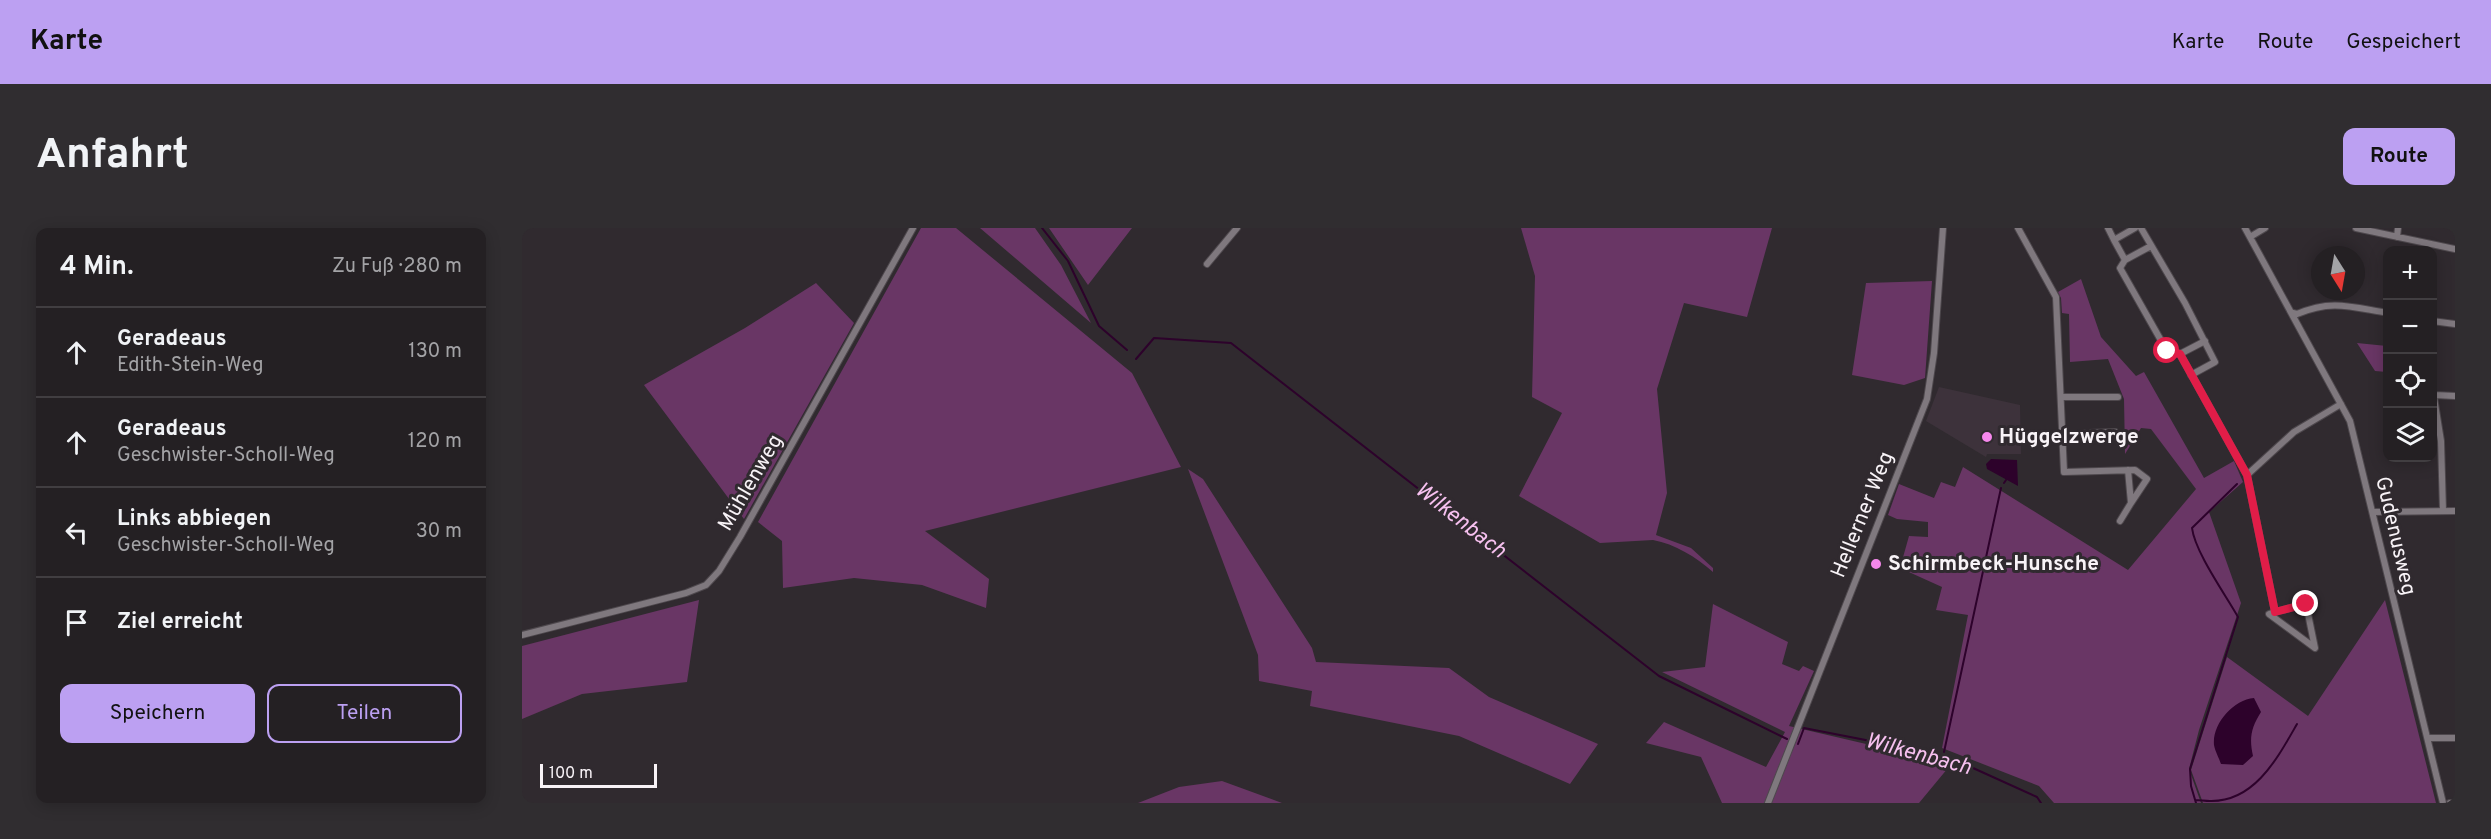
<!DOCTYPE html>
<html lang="de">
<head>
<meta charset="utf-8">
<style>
  body { margin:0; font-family:Overpass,sans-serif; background:#302d30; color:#f1f3f6 }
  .controls { position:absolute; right:18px; top:18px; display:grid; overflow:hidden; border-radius:12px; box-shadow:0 3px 15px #0003 }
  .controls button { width:54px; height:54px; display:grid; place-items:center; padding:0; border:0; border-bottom:2px solid #413e41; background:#242023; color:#f1f3f6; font:30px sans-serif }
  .compass { position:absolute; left:1789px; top:18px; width:54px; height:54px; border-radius:50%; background:#242023; box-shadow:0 3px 15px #0003; rotate:169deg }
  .scale { position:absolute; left:18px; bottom:15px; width:117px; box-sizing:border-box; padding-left:6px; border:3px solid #f8f3f7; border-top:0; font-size:16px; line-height:21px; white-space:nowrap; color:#f8f3f7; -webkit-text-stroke:4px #302a2f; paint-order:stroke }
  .stop { position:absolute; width:18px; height:18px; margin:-14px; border:4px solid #e11d48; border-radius:50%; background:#fff }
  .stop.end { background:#e11d48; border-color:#fff; box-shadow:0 2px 6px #0008 }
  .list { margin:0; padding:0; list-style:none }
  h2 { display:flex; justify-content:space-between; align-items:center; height:78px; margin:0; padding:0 24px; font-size:26px }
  h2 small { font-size:20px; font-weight:400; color:#a3a3a6 }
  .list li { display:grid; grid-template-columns:39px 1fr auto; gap:18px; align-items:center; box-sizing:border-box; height:90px; padding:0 24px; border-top:2px solid #413e41 }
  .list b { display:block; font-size:22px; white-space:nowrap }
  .list p { margin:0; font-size:20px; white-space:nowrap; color:#a3a3a6 }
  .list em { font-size:20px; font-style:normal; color:#a3a3a6 }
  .actions { display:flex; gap:12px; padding:18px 24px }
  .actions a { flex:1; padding:14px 0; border:2px solid #bca0f2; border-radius:12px; text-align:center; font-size:21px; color:#bca0f2 }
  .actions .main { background:#bca0f2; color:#111 }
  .icon { flex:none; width:33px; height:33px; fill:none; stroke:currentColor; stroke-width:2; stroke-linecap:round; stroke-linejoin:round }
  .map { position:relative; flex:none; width:1933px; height:575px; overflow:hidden; border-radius:12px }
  header { display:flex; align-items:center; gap:36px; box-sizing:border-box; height:84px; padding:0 30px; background:#bca0f2; color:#111 }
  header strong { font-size:28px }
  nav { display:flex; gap:33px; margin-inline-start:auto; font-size:21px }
  .intro { display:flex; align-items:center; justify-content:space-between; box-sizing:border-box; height:144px; padding:0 36px }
  h1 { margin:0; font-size:42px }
  .button { padding:15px 27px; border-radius:12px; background:#bca0f2; color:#111; font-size:21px; font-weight:700 }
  main { display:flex; gap:36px; padding:0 36px }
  aside { flex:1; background:#242023; border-radius:12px; box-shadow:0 3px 15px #0003 }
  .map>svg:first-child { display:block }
  .built { fill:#3d323b }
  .green { fill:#693665 }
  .water { fill:#2d022b }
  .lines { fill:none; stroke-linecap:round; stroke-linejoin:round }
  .stream { stroke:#2d022b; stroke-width:2 }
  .street-casing { stroke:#4e484d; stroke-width:8 }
  .street { stroke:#7f787e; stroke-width:6 }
  .route { stroke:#e11d48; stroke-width:8 }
  .poi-dot { fill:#f688ec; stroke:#302a2f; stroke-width:2 }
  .labels { text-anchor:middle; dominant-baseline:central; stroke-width:6; stroke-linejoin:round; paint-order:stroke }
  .poi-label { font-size:21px; font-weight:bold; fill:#f8f3f7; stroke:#302a2f; text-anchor:start }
  .street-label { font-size:21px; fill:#f8f3f7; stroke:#302a2f }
  .water-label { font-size:22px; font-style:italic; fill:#f7c1f0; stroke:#302a2f }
</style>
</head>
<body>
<header>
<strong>Karte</strong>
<nav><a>Karte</a><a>Route</a><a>Gespeichert</a></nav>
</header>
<div class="intro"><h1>Anfahrt</h1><a class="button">Route</a></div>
<main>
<aside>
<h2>4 Min.<small>Zu Fuß · 280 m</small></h2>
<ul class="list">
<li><svg class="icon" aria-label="ahead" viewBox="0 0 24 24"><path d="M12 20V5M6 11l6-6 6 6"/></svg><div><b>Geradeaus</b><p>Edith-Stein-Weg</p></div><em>130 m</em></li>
<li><svg class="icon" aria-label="ahead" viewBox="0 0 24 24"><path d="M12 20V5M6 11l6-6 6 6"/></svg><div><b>Geradeaus</b><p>Geschwister-Scholl-Weg</p></div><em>120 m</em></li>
<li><svg class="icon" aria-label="left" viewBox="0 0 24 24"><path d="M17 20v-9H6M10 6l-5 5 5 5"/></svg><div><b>Links abbiegen</b><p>Geschwister-Scholl-Weg</p></div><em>30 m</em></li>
<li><svg class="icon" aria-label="arrive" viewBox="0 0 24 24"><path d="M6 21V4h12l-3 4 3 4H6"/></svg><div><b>Ziel erreicht</b></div></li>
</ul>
<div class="actions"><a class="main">Speichern</a><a>Teilen</a></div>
</aside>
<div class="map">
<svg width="1933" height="575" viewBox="0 0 1933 575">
  <rect width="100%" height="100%" fill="#302a2f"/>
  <path class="built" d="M 1417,159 L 1498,177 L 1499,226 L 1465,226 L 1464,229 L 1404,193 Z"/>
  <path class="green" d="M 399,0 L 434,0 L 610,145 L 659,239 L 403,303 L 467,351 L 464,380 L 400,357 L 332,350 L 261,360 L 260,313 L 236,294 Z
    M 458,0 L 513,0 L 539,37 L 569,95 Z
    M 527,0 L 610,0 L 566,57 Z
    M 999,0 L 1250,0 L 1225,89 L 1162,75 L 1135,161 L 1145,265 L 1134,307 L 1169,320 L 1191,340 L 1191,344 C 1174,329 1153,316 1131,312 L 1078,315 L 997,268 L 1040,185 L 1010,169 L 1013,48 Z
    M 1559,51 L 1579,109 L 1614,148 L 1622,144 L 1682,250 L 1712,233 L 1721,254 L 1687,284 L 1719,375 L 1677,502 L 1667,541 L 1679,575 L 1532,575 L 1517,558 L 1420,520 L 1446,387 L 1414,382 L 1420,359 L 1378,340 L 1387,308 L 1406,309 L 1406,294 L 1375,291 L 1366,287 L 1377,256 L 1412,270 L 1419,254 L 1433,259 L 1441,239 L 1606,342 L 1674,261 L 1629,201 L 1619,200 L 1603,226 L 1602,171 L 1586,131 L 1548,134 L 1547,86 L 1540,85 L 1539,70 L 1536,64 Z
    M 1410,53 L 1403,150 L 1382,157 L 1330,147 L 1344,55 Z
    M 294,55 L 332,95 L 222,291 L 122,157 L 223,100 Z
    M 1835,115 L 1865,118 L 1865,144 L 1853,143 Z
    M 666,241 L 681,251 L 790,420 L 794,434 L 927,440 L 967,469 L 1076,516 L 1048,556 L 937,508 L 788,478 L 790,463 L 737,453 L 736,427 Z
    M 177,372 L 165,454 L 60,466 L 0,491 L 0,418 Z
    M 1863,372 L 1914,575 L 1681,575 L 1669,542 L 1705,429 L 1786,488 Z
    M 1191,376 L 1266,414 L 1260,436 L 1277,443 L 1281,438 L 1292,443 L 1267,498 L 1404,530 L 1426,540 L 1397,575 L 1200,575 L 1179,529 L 1124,515 L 1142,494 L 1244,539 L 1263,504 L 1140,444 L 1183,439 Z
    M 700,553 L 760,575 L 616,575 L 657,559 Z"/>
  <path class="water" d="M 1469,231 L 1495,232 L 1496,258 L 1465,241 L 1464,236 Z
    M 1732,470 L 1739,484 C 1729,500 1727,510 1731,528 L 1721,537 L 1699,536 C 1697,530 1693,523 1692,517 C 1690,496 1711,472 1732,470 Z"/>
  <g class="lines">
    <path class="stream" d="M 520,0 L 546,33 L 577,98 L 605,122
      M 614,131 L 632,110 L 709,115 L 1137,448 L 1265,511
      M 1482,255 L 1484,252
      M 1276,516 L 1282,500 L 1405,524 L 1451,540 L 1515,569 L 1519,575
      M 1422,524 L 1479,260
      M 1673,572 C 1678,572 1683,573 1688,573 C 1733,574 1756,529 1775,496
      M 1674,575 L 1669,558 L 1668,541 L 1716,389 C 1703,366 1673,324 1670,300 L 1715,256"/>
    <defs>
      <path id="street" d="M 1496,0 L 1534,69 L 1542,244 L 1613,242 L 1625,251 L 1609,275
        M 1586,0 L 1592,12
        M 1613,0 L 1592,12 L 1603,32 L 1629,18
        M 1619,0 L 1663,75 L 1693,134 L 1669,147
        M 1723,0 L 1828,193 L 1921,575
        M 1834,0 L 1933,21
        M 1728,9 L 1743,0
        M 1875,9 L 1876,0
        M 1603,32 L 1598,40 L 1645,123 L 1658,126 L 1683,113
        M 685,36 L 715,0
        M 1771,85 L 1775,86 C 1810,71 1829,79 1866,85
        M 1910,93 L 1933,96
        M 1658,126 L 1725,247 L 1753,384 L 1747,386 L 1793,420 L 1784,376 L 1753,384
        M 1910,157 L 1919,213 L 1921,283
        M 1913,167 L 1933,168
        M 1539,169 L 1596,169
        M 1541,206 L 1593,204
        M 1725,247 L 1772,204 L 1819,176
        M 1851,284 L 1933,283
        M 1598,293 L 1609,275 L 1606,242
        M 0,407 L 164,365 L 184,357 L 197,343 L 218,309 L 391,0
        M 1906,510 L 1933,510
        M 1246,575 L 1405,171 L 1412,125 L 1421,0
        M 1928,575 L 1933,575"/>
    </defs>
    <use href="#street" class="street-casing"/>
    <use href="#street" class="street"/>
  </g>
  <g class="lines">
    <path class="route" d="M 1645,123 L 1658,126 L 1725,247 L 1753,384 L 1784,376"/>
  </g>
  <g class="poi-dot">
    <circle cx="1465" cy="209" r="6"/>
    <circle cx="1354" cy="336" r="6"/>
  </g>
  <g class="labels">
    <g class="poi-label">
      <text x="1477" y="209">Hüggelzwerge</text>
      <text x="1366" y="336">Schirmbeck-Hunsche</text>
    </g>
    <g class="street-label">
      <text transform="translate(229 255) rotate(-60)">Mühlenweg</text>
      <text transform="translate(1341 287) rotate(-68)">Hellerner Weg</text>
      <text transform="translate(1873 308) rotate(77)">Gudenusweg</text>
    </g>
    <g class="water-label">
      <text transform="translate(938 293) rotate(38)">Wilkenbach</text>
      <text transform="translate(1396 527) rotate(15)">Wilkenbach</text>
    </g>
  </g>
</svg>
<div class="controls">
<button>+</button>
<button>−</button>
<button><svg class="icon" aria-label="locate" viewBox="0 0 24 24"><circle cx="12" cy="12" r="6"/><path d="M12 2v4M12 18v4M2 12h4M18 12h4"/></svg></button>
<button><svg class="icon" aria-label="layers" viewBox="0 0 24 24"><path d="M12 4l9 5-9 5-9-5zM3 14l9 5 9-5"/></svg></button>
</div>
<svg class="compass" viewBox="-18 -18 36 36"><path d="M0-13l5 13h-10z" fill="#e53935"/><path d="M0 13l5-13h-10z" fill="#a3a3a6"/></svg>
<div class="scale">100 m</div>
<div class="stop" style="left:1645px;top:123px"></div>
<div class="stop end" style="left:1784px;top:376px"></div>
</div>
</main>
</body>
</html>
